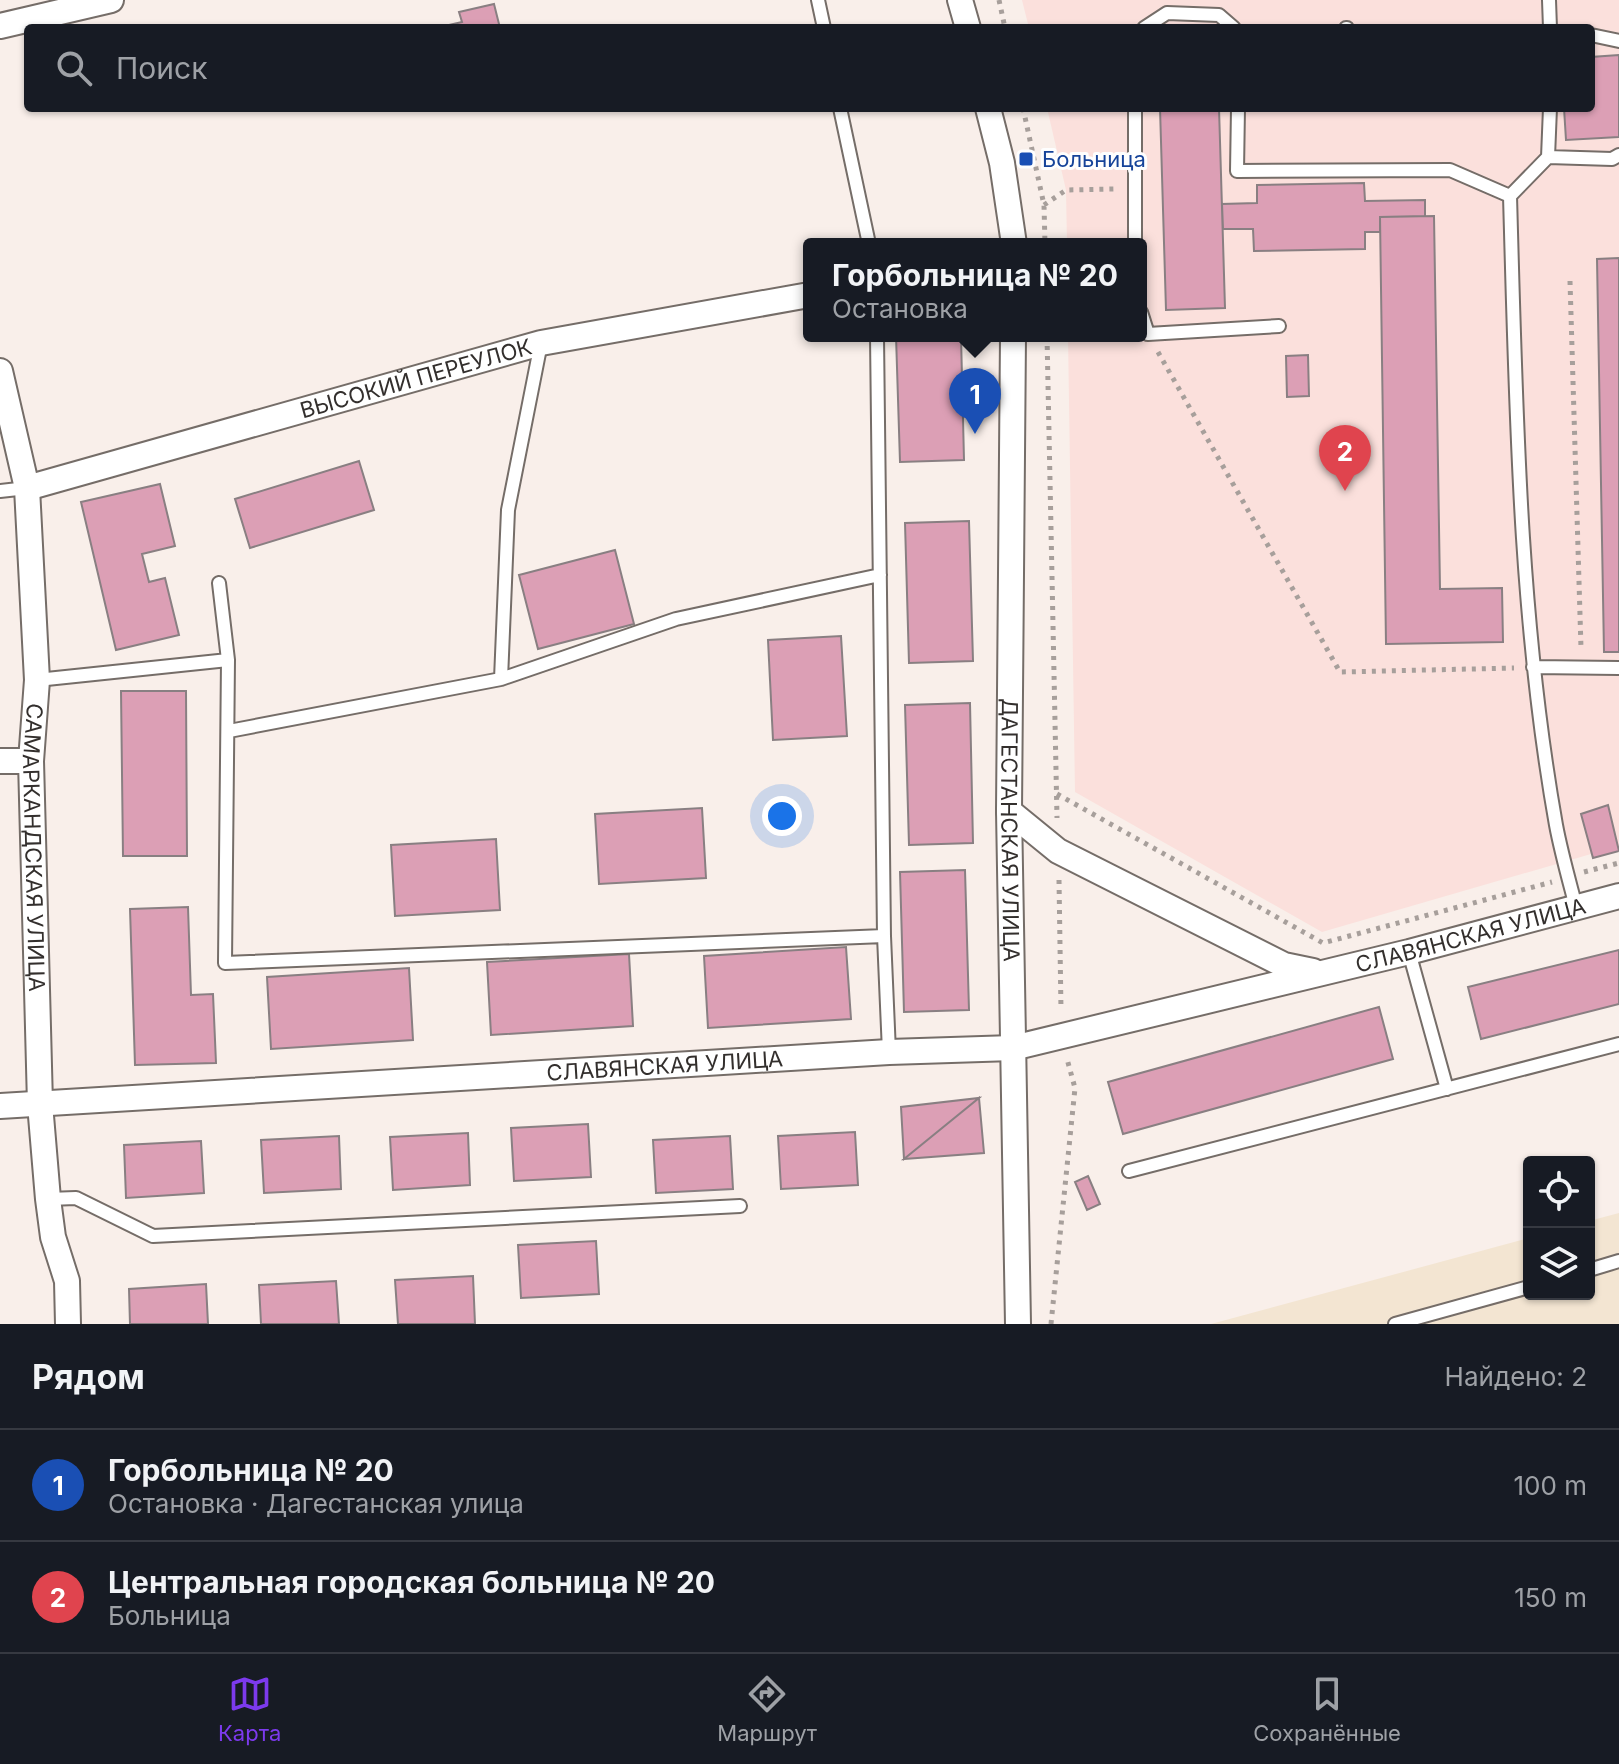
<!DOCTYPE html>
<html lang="ru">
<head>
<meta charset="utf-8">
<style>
  body { margin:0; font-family:Inter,sans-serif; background:#20242c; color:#f1f3f6 }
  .controls { position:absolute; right:24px; bottom:24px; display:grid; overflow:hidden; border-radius:8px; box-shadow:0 2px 6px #0004 }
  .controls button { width:72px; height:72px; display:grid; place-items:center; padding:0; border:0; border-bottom:2px solid #363941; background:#171b24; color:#f1f3f6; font:40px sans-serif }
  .you { position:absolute; left:782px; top:816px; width:28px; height:28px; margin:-20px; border:6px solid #fff; border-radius:50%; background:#1a73e8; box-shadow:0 0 0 12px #1a73e833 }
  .badge { display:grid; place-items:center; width:52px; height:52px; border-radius:50%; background:#7c3aed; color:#fff; font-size:26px; font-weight:700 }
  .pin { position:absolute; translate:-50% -66px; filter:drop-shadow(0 2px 4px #0008) }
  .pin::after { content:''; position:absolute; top:42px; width:28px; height:24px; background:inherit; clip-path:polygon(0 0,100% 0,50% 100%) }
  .popup { position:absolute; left:803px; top:238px; width:344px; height:104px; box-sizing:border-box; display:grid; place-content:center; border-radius:8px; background:#171b24; filter:drop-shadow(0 2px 6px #0005); font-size:26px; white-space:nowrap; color:#9ea1a6 }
  .popup b { font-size:30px; color:#f1f3f6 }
  .popup::after { content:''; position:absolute; left:50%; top:100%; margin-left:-16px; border:16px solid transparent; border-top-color:#171b24 }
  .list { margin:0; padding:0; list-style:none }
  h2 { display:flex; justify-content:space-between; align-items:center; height:104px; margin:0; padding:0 32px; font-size:34px }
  h2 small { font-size:26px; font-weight:400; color:#9ea1a6 }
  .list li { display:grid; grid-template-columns:52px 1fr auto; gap:24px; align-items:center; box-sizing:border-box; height:112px; padding:0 32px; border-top:2px solid #363941 }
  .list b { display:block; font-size:30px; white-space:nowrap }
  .list p { margin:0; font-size:26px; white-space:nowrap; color:#9ea1a6 }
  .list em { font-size:26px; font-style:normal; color:#9ea1a6 }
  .icon { flex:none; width:44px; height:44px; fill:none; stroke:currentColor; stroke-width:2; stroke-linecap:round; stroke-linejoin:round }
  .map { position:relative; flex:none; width:1619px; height:1324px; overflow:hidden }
  .search { position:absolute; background:#171b24; box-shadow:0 2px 6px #0004; left:24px; right:24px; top:24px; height:88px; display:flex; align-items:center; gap:20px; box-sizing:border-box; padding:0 28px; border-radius:8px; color:#9ea1a6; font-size:30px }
  .sheet { height:328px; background:#171b24 }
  nav { display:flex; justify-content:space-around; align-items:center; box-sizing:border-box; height:112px; border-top:2px solid #363941; background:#171b24; font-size:22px; color:#9ea1a6 }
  nav a { display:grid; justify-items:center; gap:4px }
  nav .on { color:#7c3aed }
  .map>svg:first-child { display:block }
  .industrial { fill:#f3e5d2 }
  .medical { fill:#fbe0dc }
  .building { fill:#dc9fb5; stroke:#897f82; stroke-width:2 }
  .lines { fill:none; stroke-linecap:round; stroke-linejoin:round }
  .lane-casing { stroke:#756d68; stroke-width:16 }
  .street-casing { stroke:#756d68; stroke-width:28 }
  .path { stroke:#a79f9b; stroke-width:5; stroke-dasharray:4 6; stroke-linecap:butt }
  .lane { stroke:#fff; stroke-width:12 }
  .street { stroke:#fff; stroke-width:24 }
  .transit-dot { fill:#1a4fb4; stroke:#fefefe; stroke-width:3 }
  .labels { text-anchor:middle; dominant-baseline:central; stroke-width:6; stroke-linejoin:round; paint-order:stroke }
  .transit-label { font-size:22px; fill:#164399; stroke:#fefefe; text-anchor:start }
  .street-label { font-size:22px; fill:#332f2d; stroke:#fefefe }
</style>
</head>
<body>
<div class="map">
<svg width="1619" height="1324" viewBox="0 0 1619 1324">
  <rect width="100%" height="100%" fill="#f9efea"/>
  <path class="industrial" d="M 1619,1213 L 1619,1324 L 1211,1324 L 1529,1238 L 1529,1294 L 1589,1294 L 1589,1221 Z"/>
  <path class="medical" d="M 1022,0 L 1619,0 L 1619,851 L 1593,858 L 1591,854 L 1322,932 L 1075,792 L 1068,336 L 1141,336 L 1141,244 L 1067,244 L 1066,190 L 1047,108 L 1591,108 L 1591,28 L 1029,28 Z"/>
  <path class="building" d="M 494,4 L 500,28 L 436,28 L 462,22 L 459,12 Z
    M 1619,55 L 1619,137 L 1566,140 L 1564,108 L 1591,108 L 1591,57 Z
    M 1160,108 L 1219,108 L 1225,308 L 1166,310 Z
    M 1364,183 L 1365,201 L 1425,200 L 1425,216 L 1380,217 L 1380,232 L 1365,232 L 1365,249 L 1254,251 L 1253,229 L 1223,229 L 1222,204 L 1257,203 L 1257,185 Z
    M 1434,216 L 1440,589 L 1502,588 L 1503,642 L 1386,644 L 1380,217 Z
    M 1619,258 L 1619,652 L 1604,652 L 1597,259 Z
    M 896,336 L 961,336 L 964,460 L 900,462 Z
    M 1308,355 L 1309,396 L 1287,397 L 1286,356 Z
    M 359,461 L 374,510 L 250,548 L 235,499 Z
    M 160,484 L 175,546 L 142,554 L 149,582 L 165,578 L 179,635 L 116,650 L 81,502 Z
    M 969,521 L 973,661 L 909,663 L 905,523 Z
    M 615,550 L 634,624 L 538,649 L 519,575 Z
    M 841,636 L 847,736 L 773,740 L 768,640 Z
    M 121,691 L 186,691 L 187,856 L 123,856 Z
    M 970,703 L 973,843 L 909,845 L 905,705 Z
    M 1608,805 L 1619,851 L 1593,858 L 1581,814 Z
    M 702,808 L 706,878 L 599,884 L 595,814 Z
    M 496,839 L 500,910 L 395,916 L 391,845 Z
    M 965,870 L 969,1010 L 904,1012 L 900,872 Z
    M 188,907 L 191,995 L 213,994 L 216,1063 L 135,1065 L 130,909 Z
    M 846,947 L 851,1019 L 708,1028 L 704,956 Z
    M 1619,950 L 1619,1004 L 1481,1039 L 1468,987 Z
    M 629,954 L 633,1026 L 491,1035 L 487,962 Z
    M 409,968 L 413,1040 L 271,1049 L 267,977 Z
    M 1379,1007 L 1393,1059 L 1123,1134 L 1108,1082 Z
    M 979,1098 L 904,1159 L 901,1107 Z
    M 979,1098 L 984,1153 L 904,1159 Z
    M 588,1124 L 591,1177 L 514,1181 L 511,1128 Z
    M 855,1132 L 858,1185 L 781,1189 L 778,1136 Z
    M 468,1133 L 470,1185 L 393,1190 L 390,1137 Z
    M 339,1136 L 341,1189 L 264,1193 L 261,1140 Z
    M 730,1136 L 733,1189 L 656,1193 L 653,1140 Z
    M 201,1141 L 204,1193 L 126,1198 L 124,1145 Z
    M 1088,1176 L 1100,1204 L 1087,1210 L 1075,1182 Z
    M 596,1241 L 599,1294 L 521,1298 L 518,1245 Z
    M 473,1276 L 475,1324 L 398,1324 L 395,1280 Z
    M 336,1281 L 339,1324 L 261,1324 L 259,1285 Z
    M 206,1284 L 208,1324 L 130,1324 L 129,1289 Z"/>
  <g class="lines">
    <defs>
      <path id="lane" d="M 818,0 L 824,28
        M 1549,0 L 1550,28
        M 1144,28 L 1167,13 L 1219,15 L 1234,28
        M 1346,28 L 1347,28
        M 1591,35 L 1619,41
        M 840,108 L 869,244
        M 1238,108 L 1237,171 L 1450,170 L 1510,196 C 1516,406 1519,618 1556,825 C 1561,852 1569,880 1576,907
        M 1548,157 L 1550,108
        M 1510,196 L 1548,157 L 1612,159 L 1619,155
        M 1135,244 L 1135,108
        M 1141,312 L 1148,334 L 1279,326
        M 877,336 L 884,936 L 889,1052
        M 0,491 L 27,488
        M 219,583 L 228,660 L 225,963 L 884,936
        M 1533,667 L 1619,668
        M 501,679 L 508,510 L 541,343
        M 37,680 L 228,660
        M 229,731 L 501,679 L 676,619 L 880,575
        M 1409,952 L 1447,1089
        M 1129,1171 L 1619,1044
        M 48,1199 L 76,1198 L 153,1236 L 740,1206
        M 1589,1270 L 1619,1261
        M 1395,1324 L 1529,1287"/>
      <g id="street">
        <path d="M 960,0 L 968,28"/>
        <path d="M 0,26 L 111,0"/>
        <path d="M 988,108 L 1002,163 L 1014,244"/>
        <path id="s1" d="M 1013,336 L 1009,811 L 1018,1324"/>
        <path id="s2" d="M 0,371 L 27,488 L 37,680 L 31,761 L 40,1104 L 48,1199 L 53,1237 L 67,1281 L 68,1324"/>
        <path id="s3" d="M 27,488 L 541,343 L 809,295"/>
        <path d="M 0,761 L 31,761"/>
        <path d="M 1009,811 L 1058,851 L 1284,965 L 1313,971"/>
        <path id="s4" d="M 0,1106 L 889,1052 L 1013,1048 L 1409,952 L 1619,896"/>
      </g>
    </defs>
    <use href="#lane" class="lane-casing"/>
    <use href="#street" class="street-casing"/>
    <path class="path" d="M 999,0 L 1005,28
      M 1023,108 L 1044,205 L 1045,244
      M 1044,205 L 1066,190 L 1115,189
      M 1570,281 L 1581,648
      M 1047,336 L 1057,818
      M 1158,352 L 1340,672 L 1514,668
      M 1057,794 L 1323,943 L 1552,882
      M 1584,872 L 1619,863
      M 1059,880 L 1061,1010
      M 1051,1324 L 1075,1088 L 1067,1059"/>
    <use href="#lane" class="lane"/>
    <use href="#street" class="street"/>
  </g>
  <rect class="transit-dot" x="1018" y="151" width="16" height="16" rx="4"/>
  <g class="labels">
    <g class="transit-label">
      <text x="1042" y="159">Больница</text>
    </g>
    <g class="street-label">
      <text stroke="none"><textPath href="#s3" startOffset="404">ВЫСОКИЙ ПЕРЕУЛОК</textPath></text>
      <text stroke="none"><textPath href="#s1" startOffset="494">ДАГЕСТАНСКАЯ УЛИЦА</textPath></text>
      <text stroke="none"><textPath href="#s2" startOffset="480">САМАРКАНДСКАЯ УЛИЦА</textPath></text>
      <text stroke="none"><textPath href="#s4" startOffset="1486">СЛАВЯНСКАЯ УЛИЦА</textPath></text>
      <text stroke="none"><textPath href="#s4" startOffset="666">СЛАВЯНСКАЯ УЛИЦА</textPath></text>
    </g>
  </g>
</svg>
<div class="controls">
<button><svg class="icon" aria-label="locate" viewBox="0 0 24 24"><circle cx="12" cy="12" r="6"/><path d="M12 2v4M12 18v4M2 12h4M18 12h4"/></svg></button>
<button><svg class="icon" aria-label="layers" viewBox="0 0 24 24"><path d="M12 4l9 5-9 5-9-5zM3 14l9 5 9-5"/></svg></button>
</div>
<div class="you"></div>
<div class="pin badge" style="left:975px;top:434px;background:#1a4fb4">1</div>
<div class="popup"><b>Горбольница № 20</b>Остановка</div>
<div class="pin badge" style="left:1345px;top:491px;background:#e0444e">2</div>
<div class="search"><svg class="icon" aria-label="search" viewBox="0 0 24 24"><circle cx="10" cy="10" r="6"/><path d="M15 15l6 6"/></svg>Поиск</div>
</div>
<section class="sheet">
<h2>Рядом<small>Найдено: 2</small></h2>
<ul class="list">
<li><span class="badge" style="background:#1a4fb4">1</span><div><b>Горбольница № 20</b><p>Остановка · Дагестанская улица</p></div><em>100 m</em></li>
<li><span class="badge" style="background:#e0444e">2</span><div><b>Центральная городская больница № 20</b><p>Больница</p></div><em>150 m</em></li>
</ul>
</section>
<nav>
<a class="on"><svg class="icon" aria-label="map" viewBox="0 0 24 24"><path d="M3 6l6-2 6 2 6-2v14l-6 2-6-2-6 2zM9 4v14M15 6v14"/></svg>Карта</a>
<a><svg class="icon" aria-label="directions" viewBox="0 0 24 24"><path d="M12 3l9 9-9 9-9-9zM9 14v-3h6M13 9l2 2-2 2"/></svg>Маршрут</a>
<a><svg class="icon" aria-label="saved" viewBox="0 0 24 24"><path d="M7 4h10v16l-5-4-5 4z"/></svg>Сохранённые</a>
</nav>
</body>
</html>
